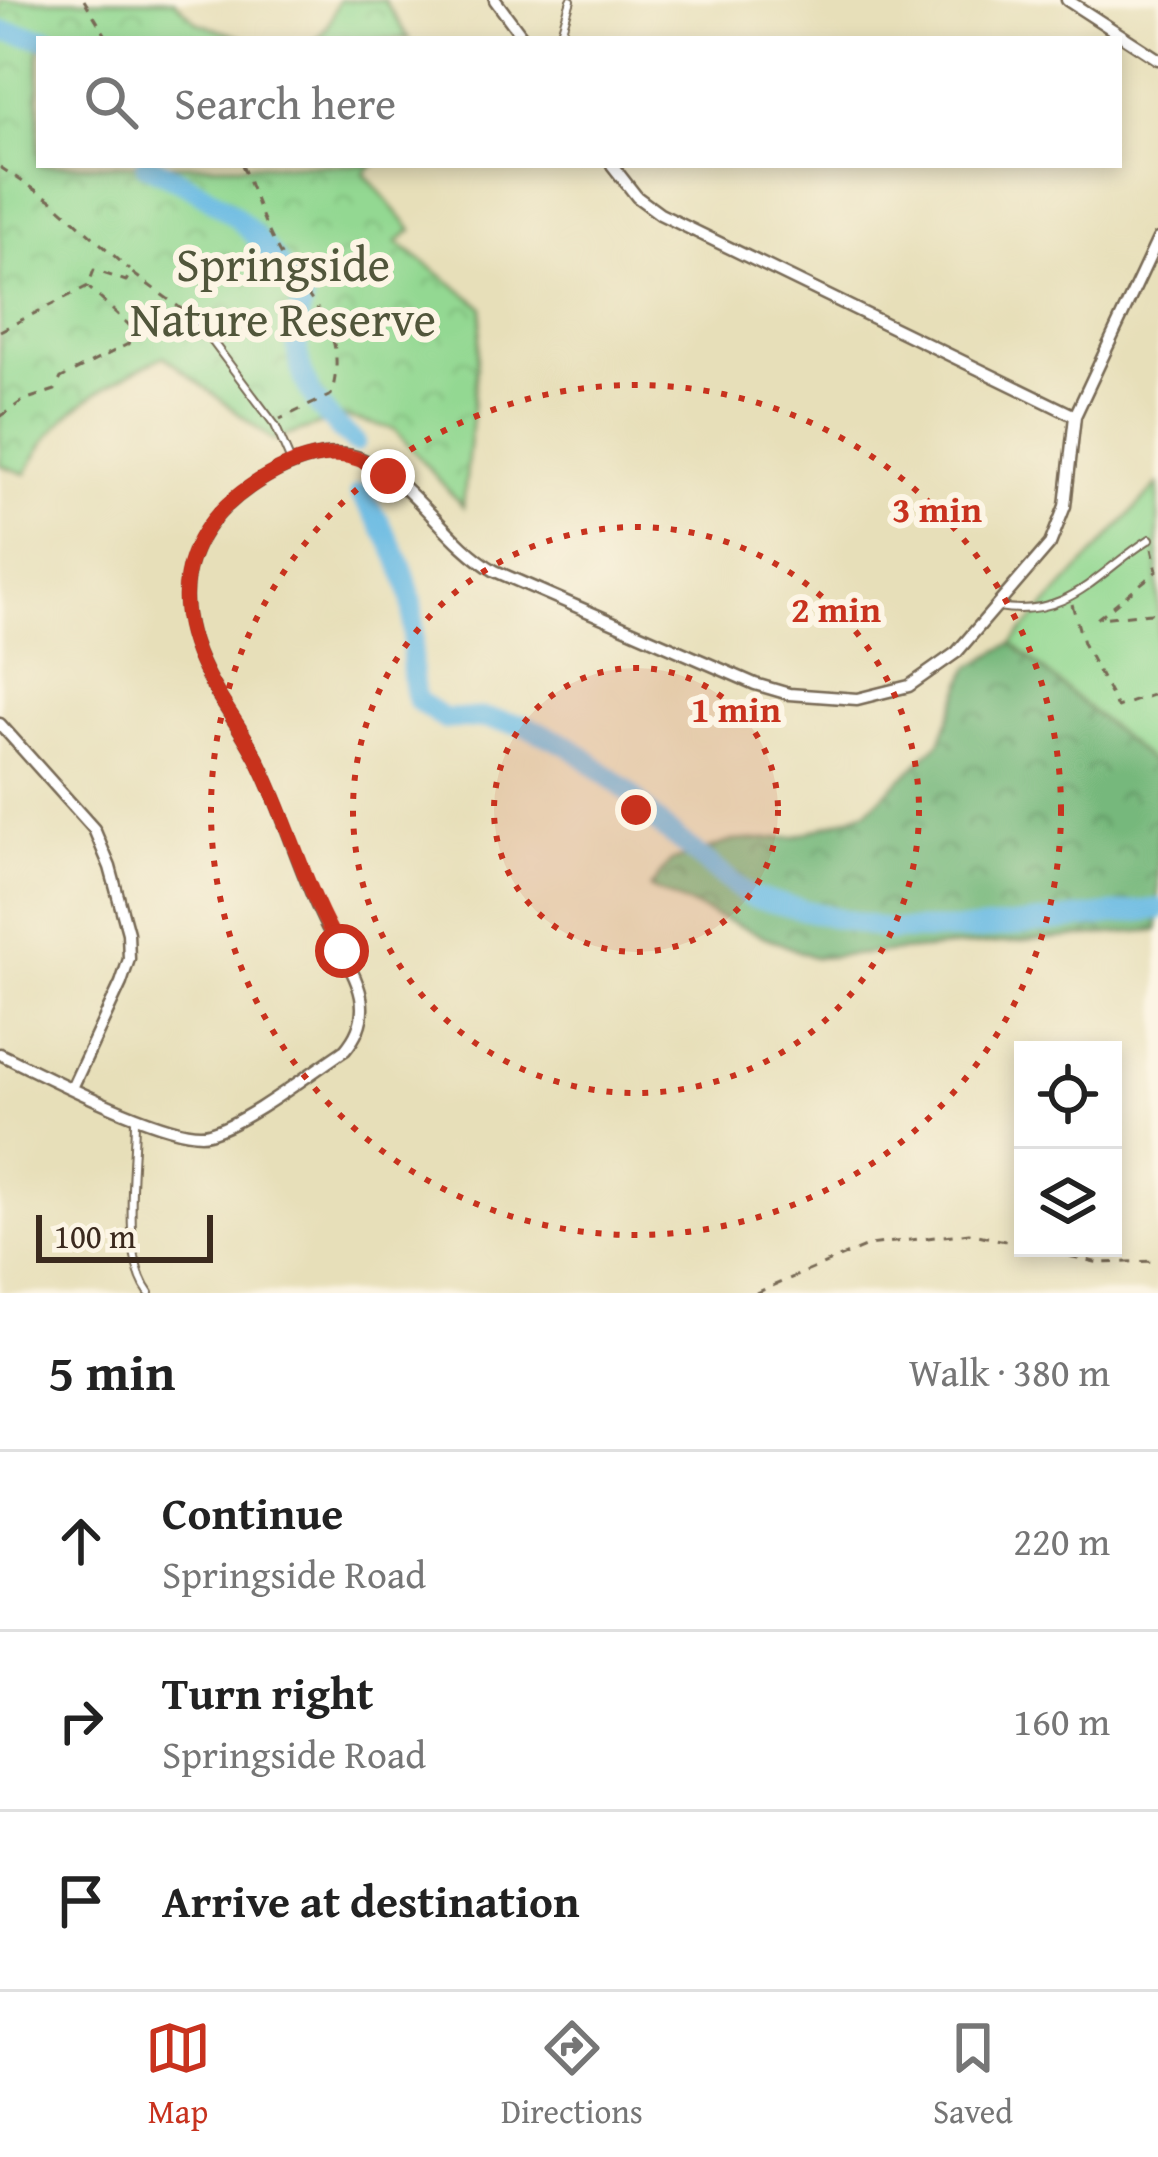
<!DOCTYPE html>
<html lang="en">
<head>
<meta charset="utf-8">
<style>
  body { margin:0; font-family:"Gentium Book Plus",serif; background:#f2f2f2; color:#222 }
  .controls { position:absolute; right:36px; bottom:36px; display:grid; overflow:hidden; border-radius:0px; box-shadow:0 6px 18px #0003 }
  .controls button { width:108px; height:108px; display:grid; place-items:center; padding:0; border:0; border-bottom:3px solid #e0e0e0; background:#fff; color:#222; font:60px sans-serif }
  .scale { position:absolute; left:36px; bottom:30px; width:177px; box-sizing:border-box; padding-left:12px; border:6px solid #3b2a1e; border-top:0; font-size:33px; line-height:42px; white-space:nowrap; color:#3b2a1e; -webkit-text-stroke:9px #fcf5e5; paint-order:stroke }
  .stop { position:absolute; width:36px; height:36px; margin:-27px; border:9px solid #c8321e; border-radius:50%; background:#fff }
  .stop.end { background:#c8321e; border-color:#fff; box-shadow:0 3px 12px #0008 }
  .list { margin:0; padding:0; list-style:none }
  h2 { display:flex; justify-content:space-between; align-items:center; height:156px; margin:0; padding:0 48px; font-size:51px }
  h2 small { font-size:39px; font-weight:400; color:#767676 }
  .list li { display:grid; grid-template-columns:78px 1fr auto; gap:36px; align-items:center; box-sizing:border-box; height:180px; padding:0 48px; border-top:3px solid #e0e0e0 }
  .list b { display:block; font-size:45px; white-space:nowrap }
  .list p { margin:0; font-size:39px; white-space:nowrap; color:#767676 }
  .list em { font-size:39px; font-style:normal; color:#767676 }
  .icon { flex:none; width:66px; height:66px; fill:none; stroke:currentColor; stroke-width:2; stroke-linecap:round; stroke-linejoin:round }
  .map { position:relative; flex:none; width:1158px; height:1293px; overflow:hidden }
  .search { position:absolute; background:#fff; box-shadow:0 6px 18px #0003; left:36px; right:36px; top:36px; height:132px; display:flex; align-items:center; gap:30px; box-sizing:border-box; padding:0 42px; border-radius:0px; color:#767676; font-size:45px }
  .sheet { height:696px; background:#fff }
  nav { display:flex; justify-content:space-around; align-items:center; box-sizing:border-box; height:168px; border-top:3px solid #e0e0e0; background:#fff; font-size:33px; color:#767676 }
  nav a { display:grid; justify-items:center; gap:6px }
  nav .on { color:#c8321e }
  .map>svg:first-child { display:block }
  .forest { fill:url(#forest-crowns); stroke:#58714d; stroke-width:3 }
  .park { fill:url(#park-crowns); stroke:#678158; stroke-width:3 }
  .pitch { fill:#93d892; stroke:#678158; stroke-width:3 }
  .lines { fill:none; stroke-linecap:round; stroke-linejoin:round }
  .river { stroke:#67bae3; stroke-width:21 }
  .lane-casing { stroke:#776954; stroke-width:10 }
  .street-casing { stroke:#776954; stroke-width:15 }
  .path { stroke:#776954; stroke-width:3; stroke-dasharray:9 9; stroke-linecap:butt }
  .lane { stroke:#fff; stroke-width:6 }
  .street { stroke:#fff; stroke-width:10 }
  .route { stroke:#c8321e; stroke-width:15 }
  .ring { fill:none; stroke:#c8321e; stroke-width:6; stroke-dasharray:6 12 }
  .labels { text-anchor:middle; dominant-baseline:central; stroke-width:12; stroke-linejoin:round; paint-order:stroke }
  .park-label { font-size:48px; fill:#51563b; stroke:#fcf5e5 }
  .centre { fill:#c8321e; stroke:#fcf5e5; stroke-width:6 }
  .ring-label { font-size:36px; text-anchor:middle; font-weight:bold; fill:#c8321e; stroke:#fcf5e5; stroke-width:12; stroke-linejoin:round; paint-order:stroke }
</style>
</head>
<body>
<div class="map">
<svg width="1158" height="1293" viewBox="0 0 1158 1293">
  <defs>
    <pattern id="forest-crowns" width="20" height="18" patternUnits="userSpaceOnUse" patternTransform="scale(3)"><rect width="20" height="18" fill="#76b87c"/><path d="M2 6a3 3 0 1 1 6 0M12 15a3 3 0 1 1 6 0" fill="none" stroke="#629665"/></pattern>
    <pattern id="park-crowns" width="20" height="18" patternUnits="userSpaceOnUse" patternTransform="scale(3)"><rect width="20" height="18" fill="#93d892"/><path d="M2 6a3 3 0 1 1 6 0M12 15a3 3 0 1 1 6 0" fill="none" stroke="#80ba7d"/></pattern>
  </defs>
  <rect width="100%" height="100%" fill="#fcf5e5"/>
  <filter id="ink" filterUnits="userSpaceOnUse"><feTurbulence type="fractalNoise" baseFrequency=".00833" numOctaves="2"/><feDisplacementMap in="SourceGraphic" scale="24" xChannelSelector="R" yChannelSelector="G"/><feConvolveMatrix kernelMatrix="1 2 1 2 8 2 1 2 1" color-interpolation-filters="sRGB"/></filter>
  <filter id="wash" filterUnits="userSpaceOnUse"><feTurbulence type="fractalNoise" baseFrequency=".004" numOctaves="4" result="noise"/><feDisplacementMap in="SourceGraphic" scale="48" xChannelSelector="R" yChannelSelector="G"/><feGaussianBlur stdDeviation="2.7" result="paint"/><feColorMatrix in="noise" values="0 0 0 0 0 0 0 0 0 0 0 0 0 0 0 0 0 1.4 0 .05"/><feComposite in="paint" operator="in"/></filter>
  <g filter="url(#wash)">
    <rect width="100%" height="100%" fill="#e7dfb9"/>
    <path class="forest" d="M 1012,643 L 1158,768 L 1158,930 L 815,958 L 650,888 L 670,862 L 732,841 L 795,837 L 867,811 L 940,742 L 969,668 Z"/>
    <path class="park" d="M 0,0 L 174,0 L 198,23 L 246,39 L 39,39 L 39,165 L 374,165 L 364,173 L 412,230 L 397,242 L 483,307 L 463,507 L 394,429 L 343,417 L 273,440 L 164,356 C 104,386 55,411 26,474 L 0,465 Z
      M 339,0 L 384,0 L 409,39 L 316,39 L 328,26 Z"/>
    <path class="pitch" d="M 1158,484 L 1158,768 L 1012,643 Z"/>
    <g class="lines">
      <path class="river" d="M 0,31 L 48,39
        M 146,165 C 225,199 257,228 303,300 C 284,359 309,406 355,442
        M 360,494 C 385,527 410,572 413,615 C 414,645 408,670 417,700 L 444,719 L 482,718 L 523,725 L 569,746 L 626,790 L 662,827 L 750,897 L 888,930 L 975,930 L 1158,909"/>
    </g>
  </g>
  <g filter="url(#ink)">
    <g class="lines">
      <defs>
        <path id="lane" d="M 559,39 L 571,0
          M 197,321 L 275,425 L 291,462
          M 998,607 C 1069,619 1096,573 1150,539
          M 135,1119 C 135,1166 121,1256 149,1293"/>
        <path id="street" d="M 495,0 L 524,39
          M 1067,0 L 1158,59
          M 612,165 L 637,197 L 660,214 L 1075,416
          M 0,724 L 94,829 L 110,867 L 128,933 L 129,959 L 121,983 L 72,1088
          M 0,1054 C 40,1073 173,1143 209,1133 C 247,1123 310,1073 345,1050 C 383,1006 349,968 327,927 C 301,876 286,819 261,767 C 246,734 222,706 206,673 C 164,590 188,521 269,475 C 297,460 333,446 364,460 C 414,482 445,542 495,571 L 755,684 L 789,694 L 857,699 L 909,686 L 957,652 L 1050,544 L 1065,506 L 1075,416 L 1158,239"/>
      </defs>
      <use href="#lane" class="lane-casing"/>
      <use href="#street" class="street-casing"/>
      <path class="path" d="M 84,0 L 108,39
        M 242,165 C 254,194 264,225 279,252 C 308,305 351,328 331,395 L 280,419
        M 0,167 L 54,202 L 130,270
        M 0,331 L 88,286 L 94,270 L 126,281 L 131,272 L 191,316
        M 0,417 L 24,400 L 55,390 L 61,378 L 142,337 L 89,288
        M 1152,548 L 1157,571 L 1098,618 L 1151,613 L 1158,616
        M 1072,604 L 1083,643 L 1117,707 L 1158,693
        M 1035,1248 L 1099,1263 L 1158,1261
        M 756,1293 L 869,1245 L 969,1233 L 1023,1245"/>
      <use href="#lane" class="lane"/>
      <use href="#street" class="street"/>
    </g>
  </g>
  <g class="lines" filter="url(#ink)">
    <path class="route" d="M 342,951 C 307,894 290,827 261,767 C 246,734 222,705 206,673 C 161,585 192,514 278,470 C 316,451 353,447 388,476"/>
  </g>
  <circle cx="636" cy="810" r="142" fill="#c8321e" fill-opacity=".12"/>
  <g class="ring">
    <circle cx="636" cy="810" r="142"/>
    <circle cx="636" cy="810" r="283"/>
    <circle cx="636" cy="810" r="425"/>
  </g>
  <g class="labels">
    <g class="park-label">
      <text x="283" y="263">Springside<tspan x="283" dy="55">Nature Reserve</tspan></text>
    </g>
  </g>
  <circle cx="636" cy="810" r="18" class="centre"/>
  <g class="ring-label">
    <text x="937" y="522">3 min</text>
    <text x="836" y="622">2 min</text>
    <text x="736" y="722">1 min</text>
  </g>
</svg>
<div class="controls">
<button><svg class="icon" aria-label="locate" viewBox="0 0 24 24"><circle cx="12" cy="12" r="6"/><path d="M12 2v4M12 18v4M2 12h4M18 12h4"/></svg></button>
<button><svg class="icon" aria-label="layers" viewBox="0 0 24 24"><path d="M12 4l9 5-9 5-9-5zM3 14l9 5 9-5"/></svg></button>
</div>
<div class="scale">100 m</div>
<div class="stop" style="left:342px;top:951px"></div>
<div class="stop end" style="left:388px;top:476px"></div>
<div class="search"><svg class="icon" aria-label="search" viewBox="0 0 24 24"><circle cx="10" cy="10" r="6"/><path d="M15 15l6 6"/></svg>Search here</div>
</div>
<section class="sheet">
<h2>5 min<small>Walk · 380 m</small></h2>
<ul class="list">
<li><svg class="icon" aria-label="ahead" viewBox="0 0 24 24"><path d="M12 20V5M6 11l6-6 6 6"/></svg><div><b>Continue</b><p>Springside Road</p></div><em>220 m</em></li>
<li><svg class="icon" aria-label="right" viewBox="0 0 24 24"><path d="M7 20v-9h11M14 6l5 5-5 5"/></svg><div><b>Turn right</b><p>Springside Road</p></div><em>160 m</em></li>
<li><svg class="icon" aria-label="arrive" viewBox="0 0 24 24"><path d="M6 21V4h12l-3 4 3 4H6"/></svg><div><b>Arrive at destination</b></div></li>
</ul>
</section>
<nav>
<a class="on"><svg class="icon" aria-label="map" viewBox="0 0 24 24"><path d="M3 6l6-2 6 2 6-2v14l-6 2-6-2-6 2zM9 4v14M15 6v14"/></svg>Map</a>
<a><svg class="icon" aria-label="directions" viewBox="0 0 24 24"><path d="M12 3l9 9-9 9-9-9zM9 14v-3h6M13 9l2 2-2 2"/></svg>Directions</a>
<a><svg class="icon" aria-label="saved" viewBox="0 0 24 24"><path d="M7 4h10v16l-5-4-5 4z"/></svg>Saved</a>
</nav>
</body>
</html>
